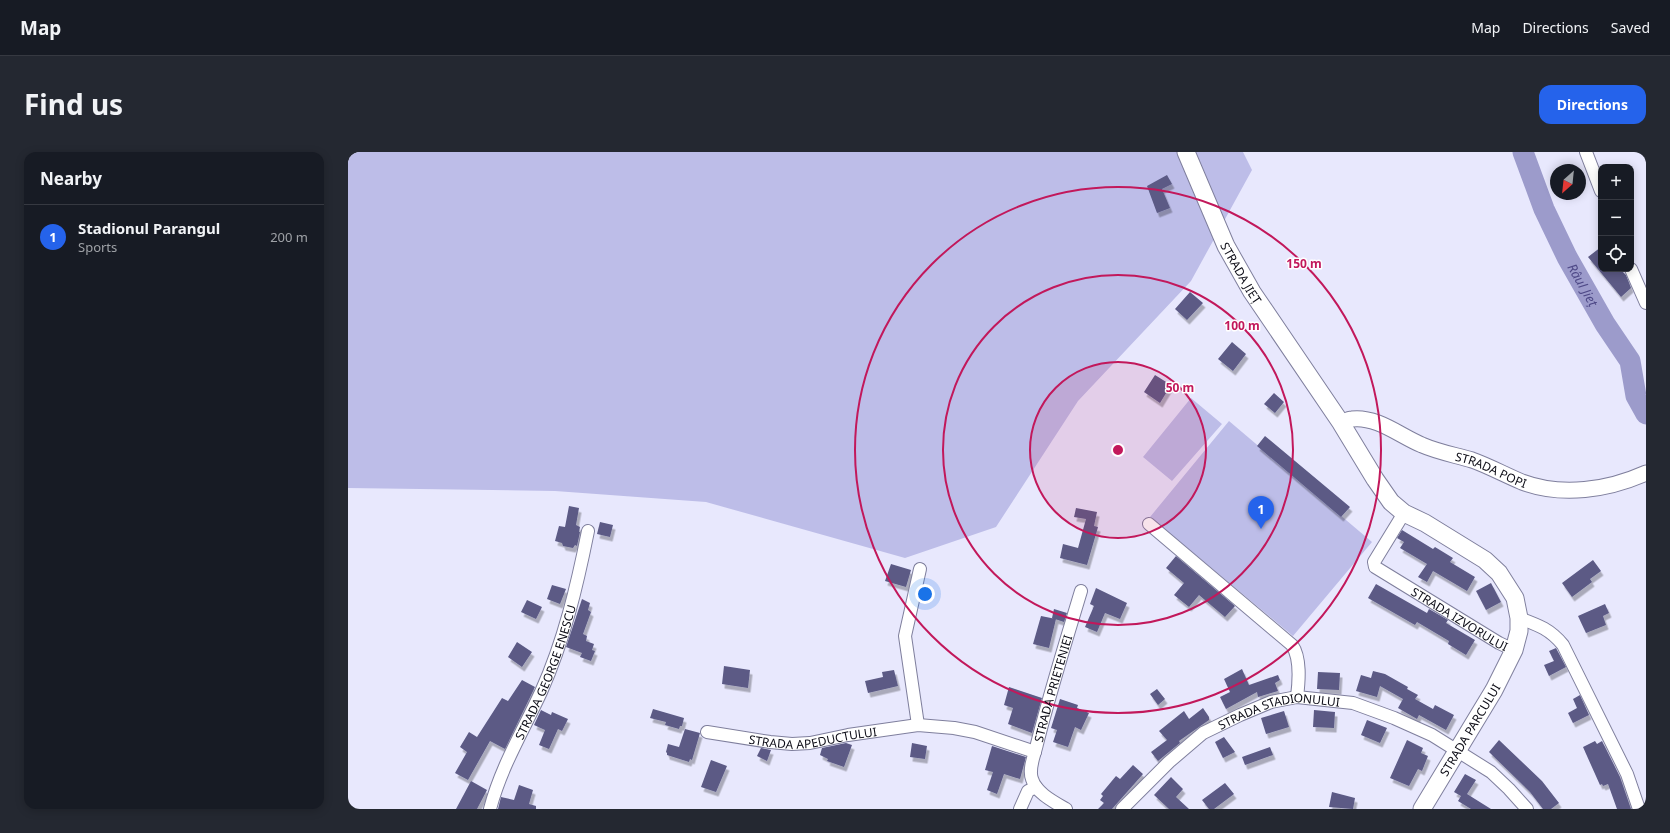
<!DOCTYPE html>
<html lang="en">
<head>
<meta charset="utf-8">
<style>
  body { margin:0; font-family:"Noto Sans",sans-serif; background:#242831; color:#f1f3f6 }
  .controls { position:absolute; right:12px; top:12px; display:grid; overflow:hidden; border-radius:8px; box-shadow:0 2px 10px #0003 }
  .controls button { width:36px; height:36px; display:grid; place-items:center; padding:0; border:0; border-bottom:1px solid #363941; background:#171b24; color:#f1f3f6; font:20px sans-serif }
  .compass { position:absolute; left:1202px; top:12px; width:36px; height:36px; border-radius:50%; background:#171b24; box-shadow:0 2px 10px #0003; rotate:207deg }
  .you { position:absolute; left:577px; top:442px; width:14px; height:14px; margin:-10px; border:3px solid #fff; border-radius:50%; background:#1a73e8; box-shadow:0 0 0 6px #1a73e833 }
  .badge { display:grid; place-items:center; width:26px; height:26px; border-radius:50%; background:#2563eb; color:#fff; font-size:13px; font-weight:700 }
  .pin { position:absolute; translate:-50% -33px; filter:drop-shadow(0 1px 2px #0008) }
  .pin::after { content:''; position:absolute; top:21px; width:14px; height:12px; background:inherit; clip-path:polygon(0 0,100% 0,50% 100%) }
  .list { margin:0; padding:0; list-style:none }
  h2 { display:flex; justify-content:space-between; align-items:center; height:52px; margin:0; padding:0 16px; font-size:17px }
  h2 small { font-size:13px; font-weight:400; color:#9ea1a6 }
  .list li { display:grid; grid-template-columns:26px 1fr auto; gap:12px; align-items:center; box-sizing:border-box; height:64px; padding:0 16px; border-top:1px solid #363941 }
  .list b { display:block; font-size:15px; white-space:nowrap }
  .list p { margin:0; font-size:13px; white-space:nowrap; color:#9ea1a6 }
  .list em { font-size:13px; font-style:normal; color:#9ea1a6 }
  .icon { flex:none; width:22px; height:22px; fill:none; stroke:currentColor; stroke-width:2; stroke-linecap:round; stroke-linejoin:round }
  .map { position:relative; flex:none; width:1298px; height:657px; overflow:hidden; border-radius:12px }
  header { display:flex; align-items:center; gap:24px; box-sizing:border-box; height:56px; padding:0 20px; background:#171b24; border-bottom:1px solid #363941 }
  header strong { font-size:19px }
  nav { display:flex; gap:22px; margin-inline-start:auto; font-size:14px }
  .intro { display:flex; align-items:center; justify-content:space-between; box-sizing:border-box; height:96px; padding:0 24px }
  h1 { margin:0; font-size:28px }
  .button { padding:10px 18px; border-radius:12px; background:#2563eb; color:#fff; font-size:14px; font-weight:700 }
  main { display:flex; gap:24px; padding:0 24px }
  aside { flex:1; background:#171b24; border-radius:12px; box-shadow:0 2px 10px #0003 }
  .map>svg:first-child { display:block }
  .green { fill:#bdbde8 }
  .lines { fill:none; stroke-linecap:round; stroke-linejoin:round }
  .river { stroke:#9c9bcb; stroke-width:21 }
  .building { fill:#5b5a85; filter:url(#shadow) }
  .minor-casing { stroke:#7f7f9d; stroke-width:14 }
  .tertiary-casing { stroke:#7f7f9d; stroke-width:17 }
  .secondary-casing { stroke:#7f7f9d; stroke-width:19 }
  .minor { stroke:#fff; stroke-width:12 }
  .tertiary { stroke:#fff; stroke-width:15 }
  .secondary { stroke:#fff; stroke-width:17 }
  .ring { fill:none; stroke:#c2185b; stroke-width:2 }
  .labels { text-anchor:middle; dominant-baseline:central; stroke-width:3; stroke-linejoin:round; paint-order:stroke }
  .street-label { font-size:12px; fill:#0c0c16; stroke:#fff }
  .water-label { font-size:13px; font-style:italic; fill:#4e4987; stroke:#fff }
  .centre { fill:#c2185b; stroke:#fff; stroke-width:2 }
  .ring-label { font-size:12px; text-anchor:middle; font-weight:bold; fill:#c2185b; stroke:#fff; stroke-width:3; stroke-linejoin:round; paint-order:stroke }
</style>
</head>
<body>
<header>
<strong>Map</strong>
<nav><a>Map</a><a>Directions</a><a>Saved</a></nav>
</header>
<div class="intro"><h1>Find us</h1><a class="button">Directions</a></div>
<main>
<aside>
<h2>Nearby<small></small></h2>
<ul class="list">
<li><span class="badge">1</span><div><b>Stadionul Parangul</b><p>Sports</p></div><em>200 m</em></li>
</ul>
</aside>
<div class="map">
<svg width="1298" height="657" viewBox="0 0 1298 657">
  <defs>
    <filter id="shadow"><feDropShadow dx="2.5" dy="4.5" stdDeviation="0" flood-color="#0004"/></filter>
  </defs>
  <rect width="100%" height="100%" fill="#e8e8fd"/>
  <path class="green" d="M 0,0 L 895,0 L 904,18 L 843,129 L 730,249 L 648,375 L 557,406 L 358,350 L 207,339 L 0,336 Z
    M 843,246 L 874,272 L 824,329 L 795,305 Z
    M 881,269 L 1024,390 L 945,484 L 802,365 Z"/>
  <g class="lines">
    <path class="river" id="s1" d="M 1175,0 L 1196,57 L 1219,105 L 1257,172 L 1282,209 L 1288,244 L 1298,262"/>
  </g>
  <path class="building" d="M 819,23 L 824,32 L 814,37 L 822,56 L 809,61 L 799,34 Z
    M 1253,95 L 1253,117 L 1272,117 L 1278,123 L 1283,136 L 1273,145 L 1240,105 Z
    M 842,140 L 855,151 L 839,168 L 827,157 Z
    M 884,190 L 898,202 L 885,219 L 870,207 Z
    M 807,223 L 823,233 L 812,251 L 796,240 Z
    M 926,241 L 936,250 L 927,261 L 916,252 Z
    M 917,284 L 1002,355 L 993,365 L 909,294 Z
    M 221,354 L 231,356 L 228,373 L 232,375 L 231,380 L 232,380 L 229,394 L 227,393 L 225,396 L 215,394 L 214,391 L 207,389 L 211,374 L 217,375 Z
    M 728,356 L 749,360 L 746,374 L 750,375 L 739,413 L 712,406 L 715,392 L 730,396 L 738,367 L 726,365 Z
    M 252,370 L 265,373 L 262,385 L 249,382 Z
    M 1054,378 L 1085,397 L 1087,395 L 1105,406 L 1102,410 L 1127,425 L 1119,439 L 1085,419 L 1079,430 L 1070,425 L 1079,412 L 1052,396 L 1056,390 L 1049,386 Z
    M 828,404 L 887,454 L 877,465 L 851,443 L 841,455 L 826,443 L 836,431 L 818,416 Z
    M 1245,408 L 1253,419 L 1242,427 L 1244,430 L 1224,445 L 1214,431 Z
    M 543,412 L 563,418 L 558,435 L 537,429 Z
    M 1143,431 L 1153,450 L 1138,458 L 1128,439 Z
    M 1028,432 L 1079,461 L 1081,457 L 1100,468 L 1098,471 L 1127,488 L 1118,503 L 1100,492 L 1101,489 L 1069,470 L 1067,473 L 1020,446 Z
    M 204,433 L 218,437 L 212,452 L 199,447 Z
    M 748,436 L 779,451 L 772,467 L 757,461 L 749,480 L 737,475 L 746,454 L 742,452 Z
    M 234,447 L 242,451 L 240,458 L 243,460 L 235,482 L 239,484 L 238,489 L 246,492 L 244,498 L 247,499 L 243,509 L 232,505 L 234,501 L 218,495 Z
    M 179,448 L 194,455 L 188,467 L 173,460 Z
    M 1257,452 L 1261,461 L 1255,464 L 1258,473 L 1238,481 L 1230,464 Z
    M 706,457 L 719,461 L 716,470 L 704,466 Z
    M 693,464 L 708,467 L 701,496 L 685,492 Z
    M 169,490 L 184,500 L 174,515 L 160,505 Z
    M 1208,496 L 1218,515 L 1201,524 L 1196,513 L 1206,509 L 1201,499 Z
    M 376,514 L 402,518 L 400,536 L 374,532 Z
    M 894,517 L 901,533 L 930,523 L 932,528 L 927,531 L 930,539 L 910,545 L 909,540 L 878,557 L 872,545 L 882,540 L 876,527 Z
    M 546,518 L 550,534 L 520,541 L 517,529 L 535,525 L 534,520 Z
    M 1025,519 L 1037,522 L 1060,535 L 1059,537 L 1070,543 L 1067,547 L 1085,557 L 1087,553 L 1106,563 L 1098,578 L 1071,563 L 1069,567 L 1050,556 L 1055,547 L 1032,534 L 1029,545 L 1008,539 L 1013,523 L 1023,526 Z
    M 970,520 L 992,521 L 991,538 L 969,537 Z
    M 174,528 L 187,535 L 157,597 L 142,589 L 120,628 L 107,621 L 119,600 L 112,595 L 121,580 L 129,585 L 154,546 L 160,549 Z
    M 661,535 L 694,546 L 684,581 L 660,572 L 665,556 L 656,553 Z
    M 809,537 L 817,547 L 810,553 L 802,542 Z
    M 1232,543 L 1241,563 L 1225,571 L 1220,561 L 1229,556 L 1225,547 Z
    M 712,547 L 730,553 L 729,556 L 741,561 L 733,578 L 727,575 L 720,595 L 705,590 L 709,578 L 703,576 Z
    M 855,556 L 861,565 L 861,568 L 831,589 L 832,591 L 810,609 L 803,600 L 819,588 L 811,579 L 836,559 L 841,567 Z
    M 305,557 L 336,566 L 334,574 L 332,574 L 331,577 L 317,573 L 318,570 L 302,566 Z
    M 193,558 L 203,563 L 204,560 L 220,567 L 214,579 L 210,577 L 201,597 L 191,593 L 197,578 L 186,573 Z
    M 966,558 L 987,560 L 986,576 L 965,575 Z
    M 936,559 L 941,575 L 918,582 L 913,566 Z
    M 1019,568 L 1039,576 L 1032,591 L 1013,583 Z
    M 337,577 L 352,581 L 344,608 L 342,607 L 341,610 L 319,603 L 319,601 L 318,600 L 320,592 L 331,595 Z
    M 876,585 L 887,600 L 875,606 L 867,590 Z
    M 1059,588 L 1075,596 L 1073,601 L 1080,604 L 1074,619 L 1070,617 L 1061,634 L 1042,626 Z
    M 1151,588 L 1194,629 L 1211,651 L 1203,657 L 1195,657 L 1182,640 L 1141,600 Z
    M 1247,589 L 1249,592 L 1254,589 L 1272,625 L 1283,657 L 1269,657 L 1260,632 L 1255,634 L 1254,632 L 1252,633 L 1235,595 Z
    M 498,591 L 504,593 L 496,615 L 479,609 L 480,607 L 472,603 L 474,596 Z
    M 564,591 L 579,594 L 577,607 L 562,605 Z
    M 644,594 L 678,605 L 672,627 L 656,622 L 649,642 L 639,638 L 645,620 L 637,618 Z
    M 922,595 L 925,603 L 897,613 L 894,605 Z
    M 413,596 L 423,598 L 419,609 L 409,604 Z
    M 363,608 L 379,614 L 368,640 L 353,635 Z
    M 785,613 L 795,622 L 764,657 L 750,657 L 756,651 L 752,648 L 755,644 L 753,642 L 768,624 L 772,627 Z
    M 1117,622 L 1128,628 L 1119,642 L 1143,657 L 1123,657 L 1110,649 L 1113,644 L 1106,640 Z
    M 823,625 L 835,637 L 828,645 L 841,657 L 821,657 L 806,643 Z
    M 123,629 L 139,638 L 129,657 L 108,657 Z
    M 877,631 L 886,642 L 866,657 L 861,657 L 854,648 Z
    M 171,633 L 185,638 L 181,652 L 188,654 L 188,657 L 150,657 L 153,645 L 166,648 Z
    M 984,640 L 1007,646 L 1005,657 L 981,655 Z"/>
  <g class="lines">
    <defs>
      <g id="minor">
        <path d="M 1238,0 L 1253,39"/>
        <path d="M 1283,117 L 1298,151"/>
        <path id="s2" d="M 1056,361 L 1026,410 L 1027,415 L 1151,491 L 1166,498"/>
        <path d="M 801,372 L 944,493 C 953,506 951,529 949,545"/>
        <path d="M 1171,466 C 1190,473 1202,477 1215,493 L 1279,622 L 1291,657"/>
        <path d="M 570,573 L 557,484 L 572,417"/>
        <path id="s3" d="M 359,580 L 422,590 L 444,592 L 462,591 L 500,583 L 570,573 L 606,576 L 627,580 L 687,600"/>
        <path id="s4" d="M 142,657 C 153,615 175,579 193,540 C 216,489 229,434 240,379"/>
        <path d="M 672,657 L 680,639 L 688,635"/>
        <path id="s5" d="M 718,657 C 706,650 688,641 684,627 C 680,616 687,602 689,592 C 702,540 718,489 733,439"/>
        <path id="s6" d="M 774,657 L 821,610 L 855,581 L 892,563 L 923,550 L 949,545 L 1005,551 L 1046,566 L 1084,583 L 1143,620 L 1161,637 L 1179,657"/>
      </g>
      <g id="tertiary">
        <path id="s7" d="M 993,271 C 996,270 1000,267 1004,267 C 1029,264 1052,284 1074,293 C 1090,300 1107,303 1124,308 C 1141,314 1157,323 1174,330 C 1214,345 1260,338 1298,321"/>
      </g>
      <g id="secondary">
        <path id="s8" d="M 838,0 L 878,94 L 904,140 L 993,271 L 1027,327 L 1043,350 L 1056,361 L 1077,371 L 1137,408 L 1151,421 L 1167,446 L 1171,466 L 1171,479 L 1166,498 L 1146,538 L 1074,657"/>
      </g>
    </defs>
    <use href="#minor" class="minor-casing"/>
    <use href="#tertiary" class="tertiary-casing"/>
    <use href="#secondary" class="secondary-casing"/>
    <use href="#minor" class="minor"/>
    <use href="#tertiary" class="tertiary"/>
    <use href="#secondary" class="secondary"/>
  </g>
  <circle cx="770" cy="298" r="88" fill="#c2185b" fill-opacity=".12"/>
  <g class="ring">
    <circle cx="770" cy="298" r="88"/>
    <circle cx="770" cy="298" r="175"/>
    <circle cx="770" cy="298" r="263"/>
  </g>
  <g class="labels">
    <g class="street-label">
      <text stroke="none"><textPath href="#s8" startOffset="133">STRADA JIEȚ</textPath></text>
      <text stroke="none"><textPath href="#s7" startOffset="161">STRADA POPI</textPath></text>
      <text stroke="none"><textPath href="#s2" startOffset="162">STRADA IZVORULUI</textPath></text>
      <text stroke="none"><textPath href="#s4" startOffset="148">STRADA GEORGE ENESCU</textPath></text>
      <text stroke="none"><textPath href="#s5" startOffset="140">STRADA PRIETENIEI</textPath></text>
      <text stroke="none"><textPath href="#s6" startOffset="192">STRADA STADIONULUI</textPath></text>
      <text transform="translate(1122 578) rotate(-59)">STRADA PARCULUI</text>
      <text stroke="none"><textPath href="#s3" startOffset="107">STRADA APEDUCTULUI</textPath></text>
    </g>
    <g class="water-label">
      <text stroke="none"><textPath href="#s1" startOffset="146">Râul Jieț</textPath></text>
    </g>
  </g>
  <circle cx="770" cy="298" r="6" class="centre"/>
  <g class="ring-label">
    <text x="956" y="116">150 m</text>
    <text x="894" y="178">100 m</text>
    <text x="832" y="240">50 m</text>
  </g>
</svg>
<div class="controls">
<button>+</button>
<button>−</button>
<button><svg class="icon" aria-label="locate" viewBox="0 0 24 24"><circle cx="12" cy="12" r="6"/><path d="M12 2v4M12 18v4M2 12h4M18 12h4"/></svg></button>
</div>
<svg class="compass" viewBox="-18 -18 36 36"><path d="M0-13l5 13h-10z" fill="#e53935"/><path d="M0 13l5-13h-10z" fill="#9ea1a6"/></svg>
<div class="you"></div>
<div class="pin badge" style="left:913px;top:377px">1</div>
</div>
</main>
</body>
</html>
